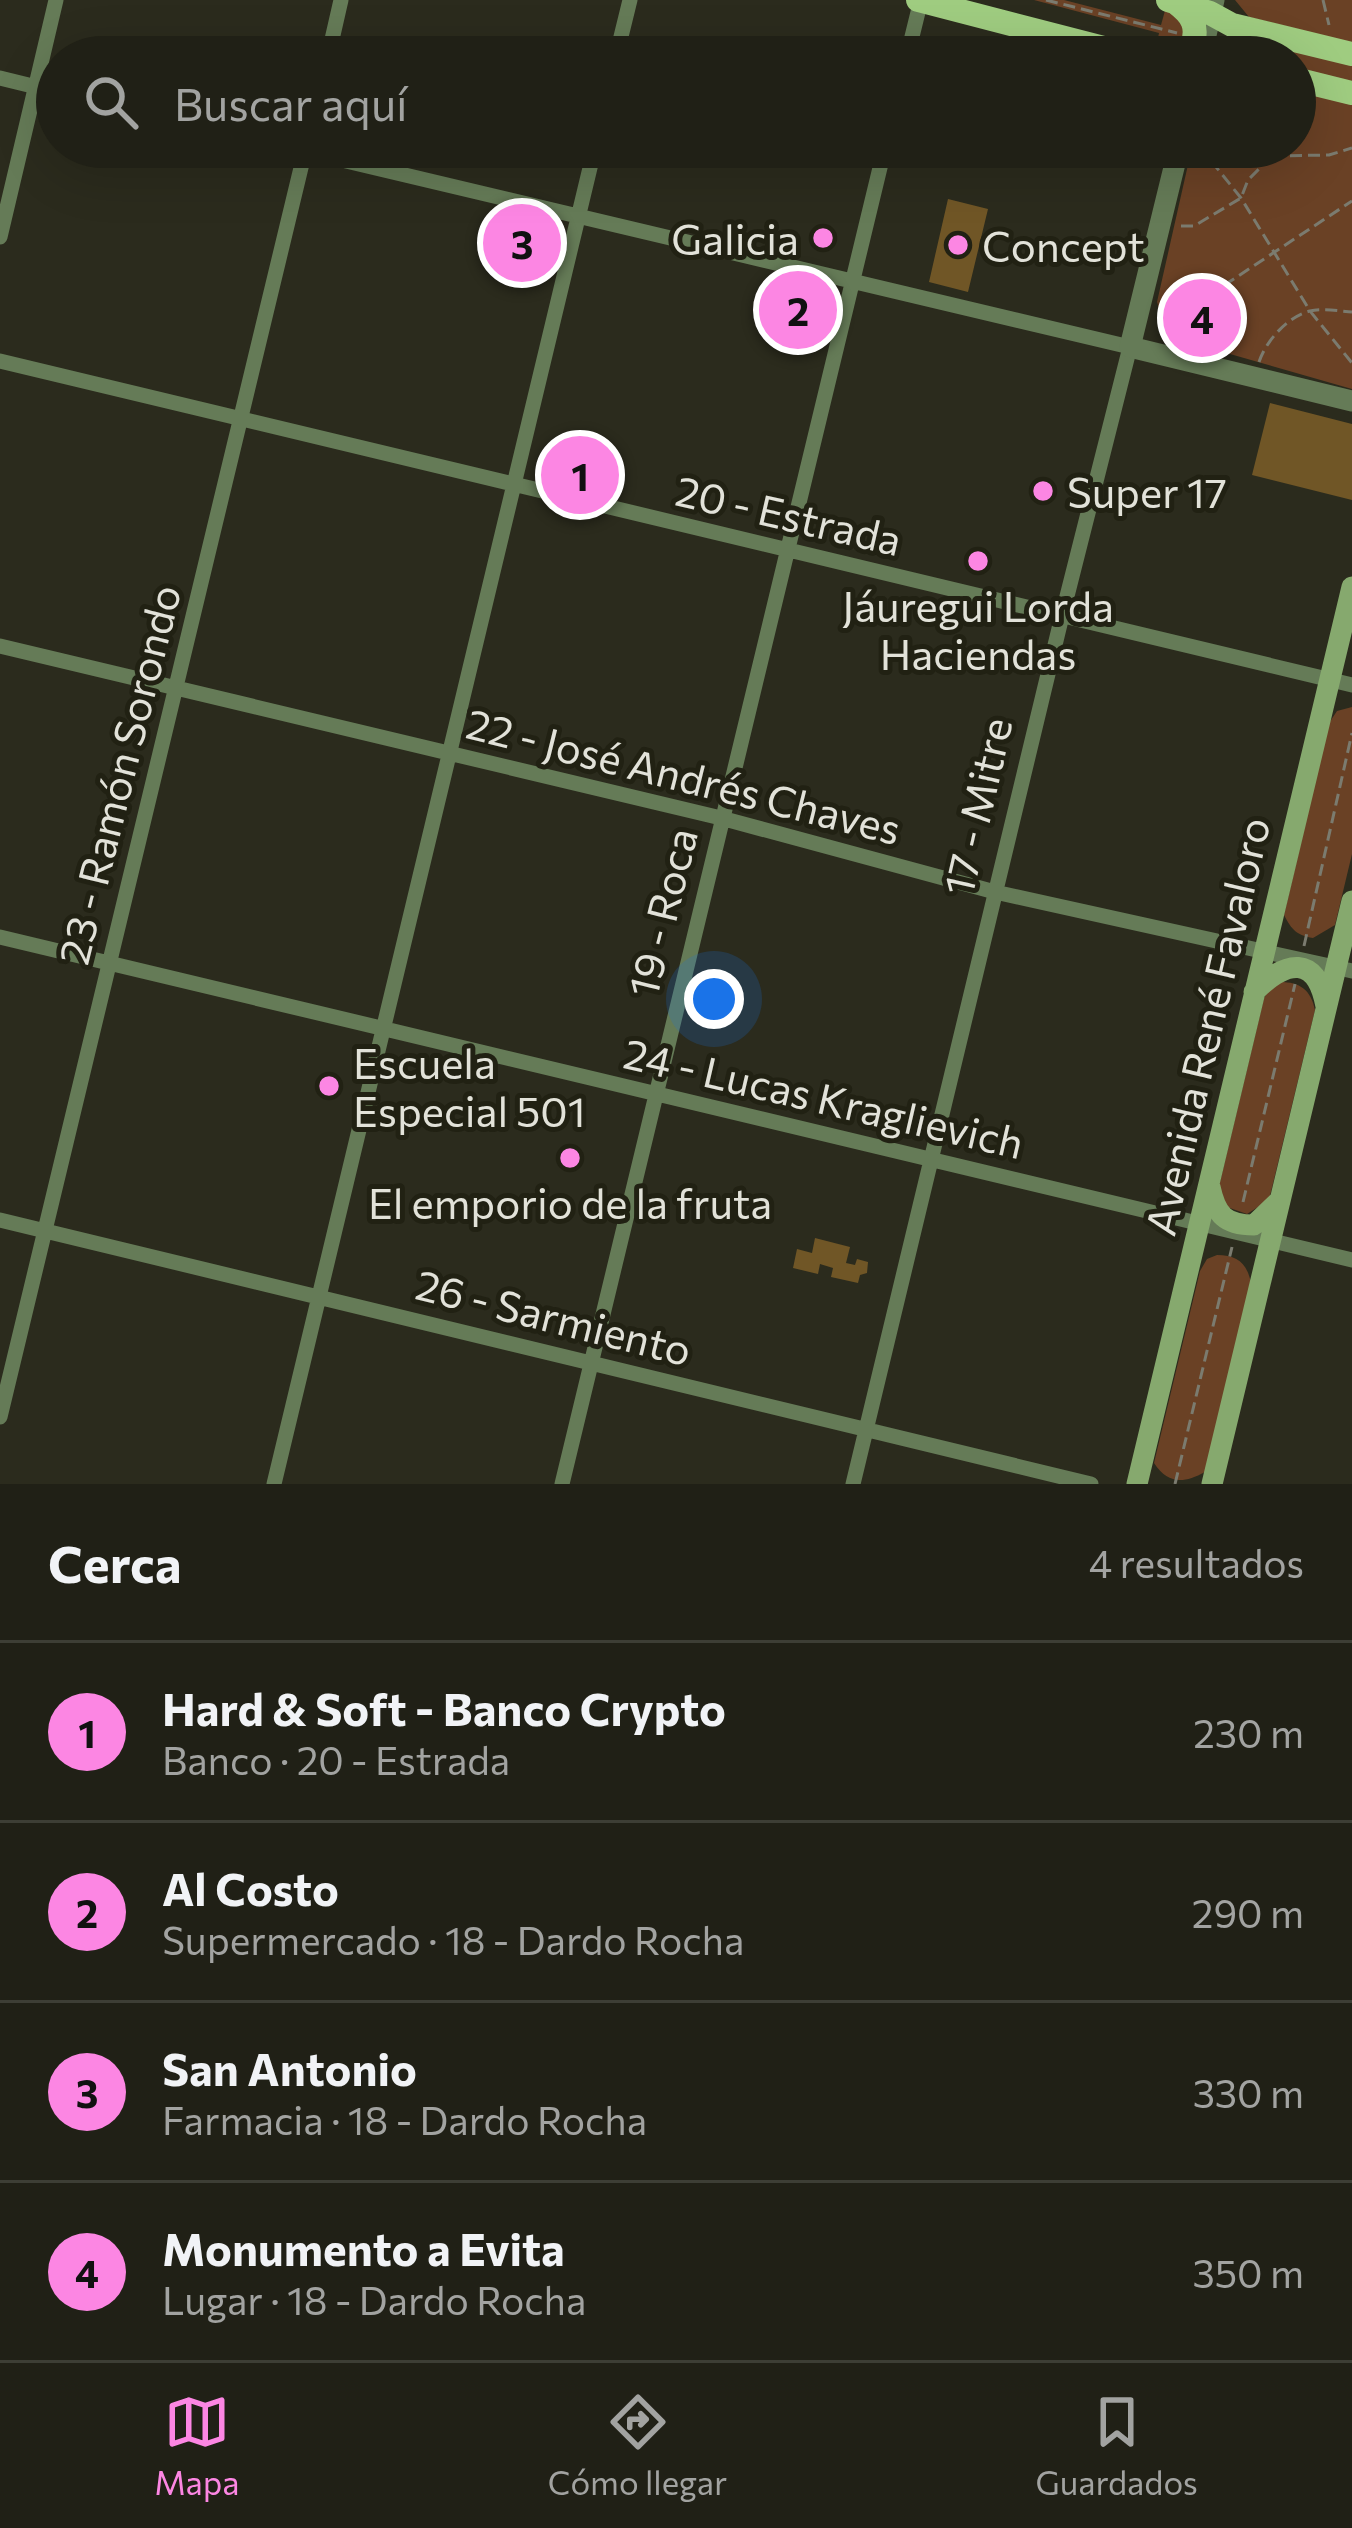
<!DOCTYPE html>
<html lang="es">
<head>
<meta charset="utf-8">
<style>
  body { margin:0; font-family:Commissioner,sans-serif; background:#28281f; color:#f1f3f6 }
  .you { position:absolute; left:714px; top:999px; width:42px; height:42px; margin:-30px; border:9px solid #fff; border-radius:50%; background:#1a73e8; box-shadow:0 0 0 18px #1a73e833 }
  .badge { display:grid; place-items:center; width:78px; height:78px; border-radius:50%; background:#fc86e3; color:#111; font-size:39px; font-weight:700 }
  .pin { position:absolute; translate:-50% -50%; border:6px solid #fff; box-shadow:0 3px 12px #0006 }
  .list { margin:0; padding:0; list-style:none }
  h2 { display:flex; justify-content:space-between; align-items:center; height:156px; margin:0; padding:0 48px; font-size:51px }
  h2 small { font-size:39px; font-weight:400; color:#a2a3a1 }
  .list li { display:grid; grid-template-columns:78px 1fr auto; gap:36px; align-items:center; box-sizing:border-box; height:180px; padding:0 48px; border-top:3px solid #3d3e35 }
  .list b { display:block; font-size:45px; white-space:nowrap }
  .list p { margin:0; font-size:39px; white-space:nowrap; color:#a2a3a1 }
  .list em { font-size:39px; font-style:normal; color:#a2a3a1 }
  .icon { flex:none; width:66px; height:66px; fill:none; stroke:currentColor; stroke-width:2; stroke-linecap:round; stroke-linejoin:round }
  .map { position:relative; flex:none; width:1352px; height:1484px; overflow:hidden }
  .search { position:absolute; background:#202016; box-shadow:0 12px 48px #0002; left:36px; right:36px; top:36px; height:132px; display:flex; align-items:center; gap:30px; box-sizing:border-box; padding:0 42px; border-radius:66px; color:#a2a3a1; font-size:45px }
  .sheet { height:876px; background:#202016 }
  nav { display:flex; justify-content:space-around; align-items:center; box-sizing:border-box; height:168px; border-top:3px solid #3d3e35; background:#202016; font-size:33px; color:#a2a3a1 }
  nav a { display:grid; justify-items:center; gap:6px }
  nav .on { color:#fc86e3 }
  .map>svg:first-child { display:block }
  .green { fill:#6a4125 }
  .building { fill:#705626 }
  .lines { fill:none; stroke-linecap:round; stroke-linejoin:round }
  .path { stroke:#7b7b6f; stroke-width:3; stroke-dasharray:12 6; stroke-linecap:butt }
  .minor { stroke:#657b57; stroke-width:15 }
  .tertiary { stroke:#657b57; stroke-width:21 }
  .secondary { stroke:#86a96e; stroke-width:21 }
  .primary { stroke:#9fcc80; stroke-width:24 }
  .poi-dot { fill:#fc86e3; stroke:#212113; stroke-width:4.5 }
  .labels { text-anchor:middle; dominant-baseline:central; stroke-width:10; stroke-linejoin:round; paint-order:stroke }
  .poi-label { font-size:42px; fill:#e2e2d9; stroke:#212113; text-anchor:start }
  .street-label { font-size:42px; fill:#e2e2d9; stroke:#212113 }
</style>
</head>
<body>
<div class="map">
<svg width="1352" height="1484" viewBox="0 0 1352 1484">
  <rect width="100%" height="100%" fill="#2b2b1d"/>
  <path class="green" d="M 1034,0 L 1064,0 L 1161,25 L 1166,7 L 1193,29 L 1174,53 L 1155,52 L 1159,33 Z
    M 1235,0 L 1352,0 L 1352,43 L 1249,17 Z
    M 1235,36 L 1352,61 L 1352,86 L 1295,73 L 1295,57 L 1231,57 L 1227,48 Z
    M 1295,84 L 1352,99 L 1352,389 L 1188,342 L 1164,325 L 1157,302 L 1192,147 L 1295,147 Z
    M 1352,707 L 1352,854 L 1335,925 L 1313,938 C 1296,935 1292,930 1284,915 L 1329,723 L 1337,711 Z
    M 1280,982 C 1300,982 1311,990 1315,1010 L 1269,1200 L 1247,1214 L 1227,1207 L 1218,1190 L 1264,998 L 1271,986 Z
    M 1217,1255 C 1237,1255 1247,1263 1251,1283 L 1205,1472 C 1183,1484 1168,1484 1154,1463 L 1200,1271 L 1207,1259 Z"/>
  <path class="building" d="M 948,199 L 988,209 L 968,292 L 929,282 Z
    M 1270,403 L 1352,424 L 1352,500 L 1252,475 Z
    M 815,1238 L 850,1247 L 846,1263 L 855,1265 L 857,1259 L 868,1262 L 867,1273 L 860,1275 L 858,1283 L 831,1277 L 833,1268 L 820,1264 L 818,1274 L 793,1268 L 797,1249 L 812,1253 Z"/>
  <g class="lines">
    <path class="path" d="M 1046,0 L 1177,33
      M 1323,0 L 1329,25
      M 1200,147 L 1241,198 L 1310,311 L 1352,363
      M 1272,156 L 1329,155 L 1352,148
      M 1181,226 L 1194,226 L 1241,198 L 1248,180 L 1272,156 L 1274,147
      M 1160,312 L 1164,325 L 1184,340
      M 1164,325 L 1352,201
      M 1259,362 C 1266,341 1287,317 1310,311 C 1322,308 1339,311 1352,312
      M 1304,946 L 1352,733
      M 1243,1202 L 1295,984
      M 1175,1484 L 1232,1247"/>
    <path class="minor" d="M 328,57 L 341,0
      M 616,57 L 630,0
      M 907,57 L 921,0
      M 0,78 L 57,92
      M 287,147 L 1130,347 L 1062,616 L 853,1484
      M 0,237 L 56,0
      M 0,361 L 1352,685
      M 0,646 L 721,818 L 995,892 L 1352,971
      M 0,937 L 1352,1260
      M 0,1220 L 1091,1484
      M 0,1417 L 306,147
      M 274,1484 L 595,147
      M 562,1484 L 885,147"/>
    <path class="tertiary" d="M 1201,57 L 1214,0
      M 1179,147 L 1130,347 L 1352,401"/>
    <path class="secondary" d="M 1254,992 C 1286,960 1316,954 1326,1006
      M 1210,1187 C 1216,1215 1225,1225 1254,1225 L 1278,1202
      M 1137,1484 L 1352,587
      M 1212,1484 L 1352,901"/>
    <path class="primary" d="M 918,0 L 1139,57
      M 1168,0 L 1210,13 L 1232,25 L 1352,54
      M 1176,3 C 1192,15 1199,26 1192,46 L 1179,57
      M 1295,79 L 1352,93"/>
  </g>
  <g class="poi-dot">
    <circle cx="823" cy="238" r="12"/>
    <circle cx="958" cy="245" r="12"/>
    <circle cx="1043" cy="491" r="12"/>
    <circle cx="978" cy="561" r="12"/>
    <circle cx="329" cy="1086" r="12"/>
    <circle cx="570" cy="1158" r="12"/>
  </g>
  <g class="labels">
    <g class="poi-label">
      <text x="799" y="238" text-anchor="end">Galicia</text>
      <text x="982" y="245">Concept</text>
      <text x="1067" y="491">Super 17</text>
      <text x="978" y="605" text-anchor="middle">Jáuregui Lorda<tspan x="978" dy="48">Haciendas</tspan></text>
      <text x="353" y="1062">Escuela<tspan x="353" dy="48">Especial 501</tspan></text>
      <text x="570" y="1202" text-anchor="middle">El emporio de la fruta</text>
    </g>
    <g class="street-label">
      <text transform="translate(789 514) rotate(13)">20 - Estrada</text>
      <text transform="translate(118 774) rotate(-76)">23 - Ramón Sorondo</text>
      <text transform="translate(684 775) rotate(14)">22 - José Andrés Chaves</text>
      <text transform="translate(976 806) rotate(-77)">17 - Mitre</text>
      <text transform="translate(661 912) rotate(-76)">19 - Roca</text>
      <text transform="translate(1206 1026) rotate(-77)">Avenida René Favaloro</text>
      <text transform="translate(824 1097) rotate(13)">24 - Lucas Kraglievich</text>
      <text transform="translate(554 1316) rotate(14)">26 - Sarmiento</text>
    </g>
  </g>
</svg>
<div class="you"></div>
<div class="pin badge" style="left:580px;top:475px">1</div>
<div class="pin badge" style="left:798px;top:310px">2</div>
<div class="pin badge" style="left:522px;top:243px">3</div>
<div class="pin badge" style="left:1202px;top:318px">4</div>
<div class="search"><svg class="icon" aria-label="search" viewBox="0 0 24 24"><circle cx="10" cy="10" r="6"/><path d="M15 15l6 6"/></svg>Buscar aquí</div>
</div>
<section class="sheet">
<h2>Cerca<small>4 resultados</small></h2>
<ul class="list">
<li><span class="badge">1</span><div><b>Hard &amp; Soft - Banco Crypto</b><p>Banco · 20 - Estrada</p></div><em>230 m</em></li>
<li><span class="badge">2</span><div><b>Al Costo</b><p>Supermercado · 18 - Dardo Rocha</p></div><em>290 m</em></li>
<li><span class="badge">3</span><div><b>San Antonio</b><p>Farmacia · 18 - Dardo Rocha</p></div><em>330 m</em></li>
<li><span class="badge">4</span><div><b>Monumento a Evita</b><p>Lugar · 18 - Dardo Rocha</p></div><em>350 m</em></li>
</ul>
</section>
<nav>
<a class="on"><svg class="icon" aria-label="map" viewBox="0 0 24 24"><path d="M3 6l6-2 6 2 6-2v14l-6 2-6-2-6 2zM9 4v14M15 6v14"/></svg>Mapa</a>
<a><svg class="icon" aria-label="directions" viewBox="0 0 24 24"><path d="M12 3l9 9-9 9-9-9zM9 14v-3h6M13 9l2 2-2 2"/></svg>Cómo llegar</a>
<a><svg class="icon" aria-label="saved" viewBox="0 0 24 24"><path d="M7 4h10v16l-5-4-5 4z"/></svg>Guardados</a>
</nav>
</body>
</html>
